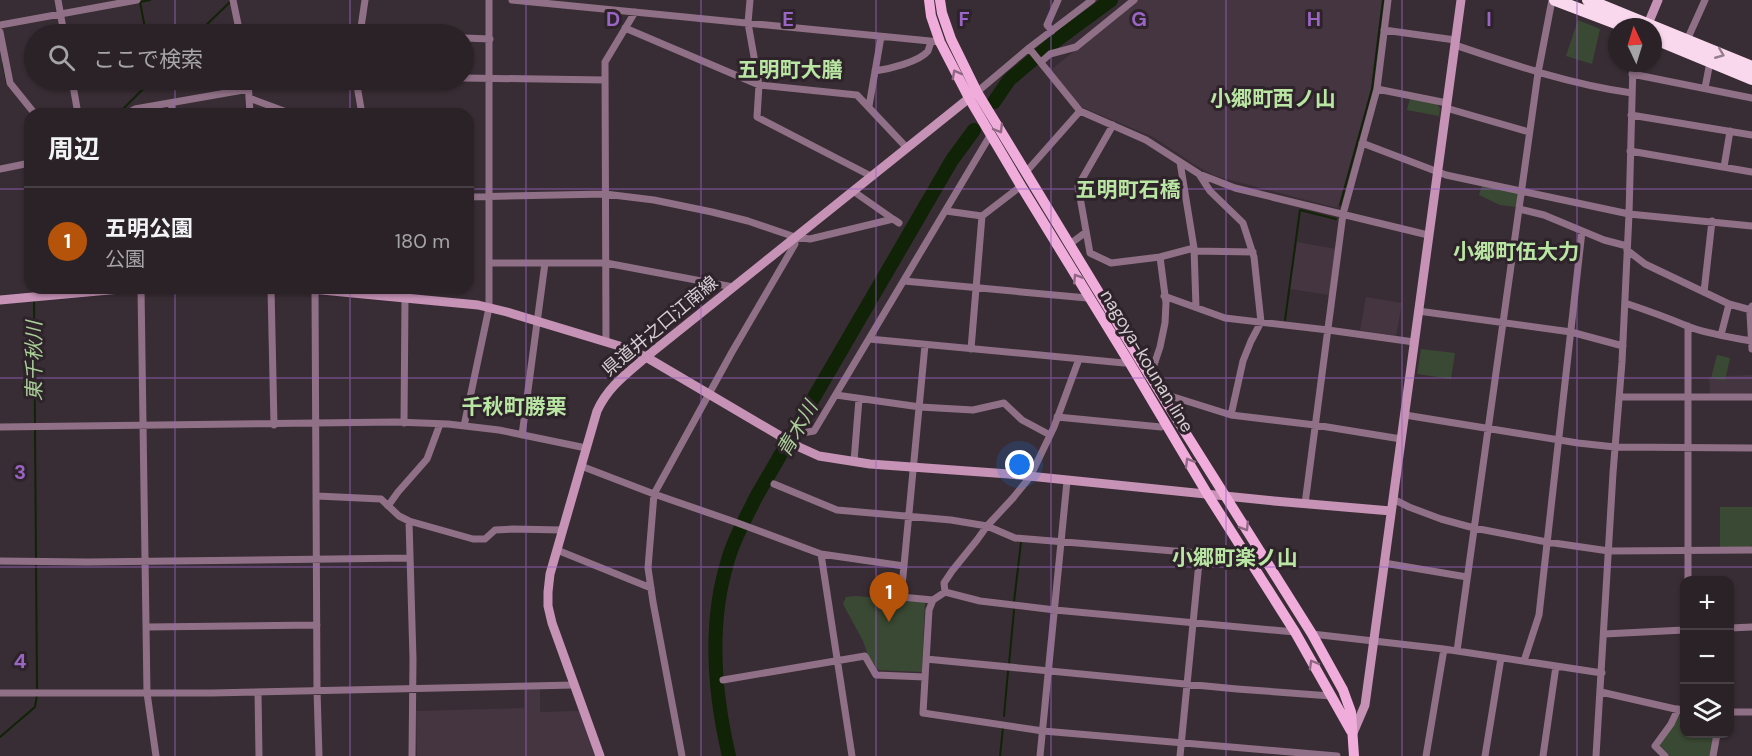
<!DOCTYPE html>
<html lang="ja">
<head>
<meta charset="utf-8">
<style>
  body { margin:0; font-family:"DM Sans","Noto Sans JP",sans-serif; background:#362f33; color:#f1f3f6 }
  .controls { position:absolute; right:18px; bottom:18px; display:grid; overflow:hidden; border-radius:12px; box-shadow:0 2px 4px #0004 }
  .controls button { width:54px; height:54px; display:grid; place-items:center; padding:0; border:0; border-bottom:2px solid #463f44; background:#2a2227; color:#f1f3f6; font:30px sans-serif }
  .compass { position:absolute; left:1608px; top:18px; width:54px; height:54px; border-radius:50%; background:#2a2227; box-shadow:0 2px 4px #0004; rotate:356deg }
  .you { position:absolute; left:1020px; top:465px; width:21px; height:21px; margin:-15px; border:4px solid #fff; border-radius:50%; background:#1a73e8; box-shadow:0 0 0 9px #1a73e833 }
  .badge { display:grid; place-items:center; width:39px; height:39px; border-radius:50%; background:#b45309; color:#fff; font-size:20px; font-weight:700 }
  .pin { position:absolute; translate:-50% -50px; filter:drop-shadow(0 2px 3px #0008) }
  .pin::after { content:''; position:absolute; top:32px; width:21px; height:18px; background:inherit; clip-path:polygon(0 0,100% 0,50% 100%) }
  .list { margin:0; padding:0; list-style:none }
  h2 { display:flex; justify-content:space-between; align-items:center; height:78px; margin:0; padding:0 24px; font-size:26px }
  h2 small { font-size:20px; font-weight:400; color:#a5a4a7 }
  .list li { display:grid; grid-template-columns:39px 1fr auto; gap:18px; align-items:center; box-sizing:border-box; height:108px; padding:0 24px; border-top:2px solid #463f44 }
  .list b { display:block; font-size:22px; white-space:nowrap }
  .list p { margin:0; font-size:20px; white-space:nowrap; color:#a5a4a7 }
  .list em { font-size:20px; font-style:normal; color:#a5a4a7 }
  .icon { flex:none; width:33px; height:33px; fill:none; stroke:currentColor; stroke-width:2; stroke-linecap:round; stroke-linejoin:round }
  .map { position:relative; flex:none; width:1752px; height:756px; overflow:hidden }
  .search { position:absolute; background:#2a2227; box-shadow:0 2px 4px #0004; left:24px; top:24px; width:450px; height:66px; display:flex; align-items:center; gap:15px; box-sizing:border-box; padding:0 21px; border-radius:33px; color:#a5a4a7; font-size:22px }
  .panel { position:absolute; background:#2a2227; box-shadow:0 2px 4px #0004; left:24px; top:108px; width:450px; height:186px; border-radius:18px }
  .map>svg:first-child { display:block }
  .built { fill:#453540 }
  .green { fill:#3a4933 }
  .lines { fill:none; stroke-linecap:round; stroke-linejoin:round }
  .stream { stroke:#102306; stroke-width:2 }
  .river { stroke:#102306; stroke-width:14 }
  .street { stroke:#907086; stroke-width:7 }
  .secondary { stroke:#c692b6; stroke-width:9 }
  .primary { stroke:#f0addc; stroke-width:10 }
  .highway { stroke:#f9d8ee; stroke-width:12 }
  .oneway { stroke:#947e8c }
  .oneway2 { stroke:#8f6883 }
  .grid { fill:none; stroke:#9b65c6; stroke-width:1.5; stroke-opacity:0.55 }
  .labels { text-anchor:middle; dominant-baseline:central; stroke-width:6; stroke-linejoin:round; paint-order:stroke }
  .street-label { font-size:18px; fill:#d6cfd4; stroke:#2e232a }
  .water-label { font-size:20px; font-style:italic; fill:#aad098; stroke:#2e232a }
  .quarter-label { font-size:21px; font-weight:bold; fill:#b9e6a3; stroke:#2e232a }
  .grid-label { font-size:20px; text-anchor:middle; font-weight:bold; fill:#9b65c6; stroke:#2e232a; stroke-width:6; stroke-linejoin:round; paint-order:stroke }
</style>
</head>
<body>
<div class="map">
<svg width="1752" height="756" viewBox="0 0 1752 756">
  <rect width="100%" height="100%" fill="#382d34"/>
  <path class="built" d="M 1137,0 L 1382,0 L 1371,89 L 1339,205 L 1337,208 L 1215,176 L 1195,165 L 1153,137 L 1082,107 L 1072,98 L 1051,70 Z
    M 1297,242 L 1336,249 L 1329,295 L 1290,289 Z
    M 1366,297 L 1402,303 L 1396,336 L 1360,330 Z
    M 1752,375 L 1752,393 L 1750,394 L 1710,395 L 1709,377 L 1725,381 L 1726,376 Z
    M 524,688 L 540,688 L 540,712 L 579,711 L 596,756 L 417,756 L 416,711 L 524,708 Z"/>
  <path class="green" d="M 1578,20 L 1600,29 L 1592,64 L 1566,56 Z
    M 1410,98 L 1436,103 L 1440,108 L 1439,116 L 1407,110 Z
    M 1482,185 L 1517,192 L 1517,207 L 1500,205 L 1479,195 Z
    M 1421,349 L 1455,353 L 1451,379 L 1417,374 Z
    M 1717,355 L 1730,358 L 1725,381 L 1711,378 Z
    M 1720,507 L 1752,507 L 1752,545 L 1750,547 L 1720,548 Z
    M 856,596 L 925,602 L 922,672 L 878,670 L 868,655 L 863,641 L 843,604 L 846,597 Z
    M 1681,714 L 1684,714 L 1684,734 L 1715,734 L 1711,756 L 1670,756 L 1660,746 L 1660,743 L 1677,716 Z"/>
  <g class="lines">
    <path class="stream" d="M 145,28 L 140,2 L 150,0
      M 197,34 L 232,0
      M 3,63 L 7,84
      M 118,114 L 152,80
      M 1340,205 L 1372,89 L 1383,0
      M 34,288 L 34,290
      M 34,300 L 35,423
      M 1285,320 L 1300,210 L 1336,219
      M 35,428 L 36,557
      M 36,564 L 37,688
      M 1014,602 L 1021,542
      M 1009,664 L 1014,610
      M 1004,716 L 1008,671
      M 0,737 L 35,707 L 37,695
      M 1000,756 L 1003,727"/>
    <path class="river" d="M 994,102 L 1009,80 L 1054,42 L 1111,0
      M 729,756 C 714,692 708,624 728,560 C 734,538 746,518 756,497 L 952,160 L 974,130"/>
    <path class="street" d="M 58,0 L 64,34
      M 233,0 L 240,34
      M 512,0 L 940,42
      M 750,0 L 748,23 L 759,85 L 757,117 L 871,176
      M 0,25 L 137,0
      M 625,28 L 759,85 L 857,95 L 907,148
      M 1384,30 L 1455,40
      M 1052,31 L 1047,25 L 1058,0
      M 0,32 L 10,83 L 35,114
      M 360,34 L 365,0
      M 464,38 L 490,39
      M 1687,40 L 1705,0
      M 1455,45 C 1514,65 1569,84 1632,93
      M 1029,48 L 1080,111 L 1146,140 L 1199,174 L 1235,188 L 1428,235
      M 1041,62 L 1050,54 L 1076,47 L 1134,0
      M 875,71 C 889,69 919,62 928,51 C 928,51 931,42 931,42
      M 1632,74 L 1752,98
      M 464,78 L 605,80
      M 72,80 L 78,114
      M 248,80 L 250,114
      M 356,80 L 362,114
      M 1705,88 L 1710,62
      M 1377,89 L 1447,103
      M 977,92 L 1029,48 L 1092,0
      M 249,98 L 292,114
      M 171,103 L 173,114
      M 869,106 L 881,37
      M 1446,108 L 1529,132
      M 126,114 L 135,109 L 249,89
      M 1631,115 L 1752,135
      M 1113,125 L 1078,186 L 1090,253 L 1111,263 L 1160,257 L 1194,248
      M 1362,143 L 1446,175 L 1629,214 L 1752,226
      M 1630,151 L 1752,172
      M 1180,162 L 1194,248 L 1196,307
      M 1724,167 L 1730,131
      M 0,169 L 30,163
      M 1026,172 L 1080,111
      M 1199,174 L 1210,191 L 1243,223 L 1254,257 L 1261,322 L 1251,341 L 1243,361 L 1231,415
      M 853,191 L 893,219
      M 468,197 L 605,194 L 654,200 L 712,212 L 748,221 L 795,237 L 810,239 L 893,219 L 899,223
      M 1519,209 L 1544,215 L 1604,240 L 1627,246
      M 946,211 L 982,216 L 1021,186
      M 1070,244 L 1086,232
      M 1627,250 L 1645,264 L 1729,304 L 1751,310
      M 1195,251 L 1253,252
      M 490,263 L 606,263 L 733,287
      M 904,281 L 1087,298 L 1089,297
      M 141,288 L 147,693 L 156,756
      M 271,288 L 274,425
      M 315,290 L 317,690 L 319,756
      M 1704,292 L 1712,221
      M 1164,296 L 1225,318 L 1328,330 L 1414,342
      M 1625,303 C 1646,310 1666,317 1687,326 C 1707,334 1730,337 1751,341
      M 1752,306 L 1750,314 L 1752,349
      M 1418,311 L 1571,332 L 1623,346
      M 1688,326 L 1688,580
      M 1721,335 L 1729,304
      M 869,339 L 1124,363 L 1129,362
      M 606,342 L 605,62 L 635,12
      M 925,345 L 901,597 L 933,600
      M 971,349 L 982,216
      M 1079,359 L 1054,427 L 1030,477 L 1013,498 L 987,526 L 977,540 L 952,571 L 944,583 L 945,592 L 933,600 L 929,610 L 923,713 L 1043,731 L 1337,756
      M 1146,370 L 1154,365 L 1160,347 L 1165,323 L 1166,303 L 1160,257
      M 1161,393 L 1231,415 L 1315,425 L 1401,439
      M 836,395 L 920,407 L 973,410 L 1004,403 L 1022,420 L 1050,435
      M 1619,397 L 1752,397
      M 1405,415 L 1578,443 L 1615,447 L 1752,448
      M 1057,417 L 1161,427 L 1166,424
      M 404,423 L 405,298
      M 464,426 L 489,308 L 489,0
      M 0,427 L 396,422 L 448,424 L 499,430 L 586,448
      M 802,433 L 814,431 L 991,134
      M 522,435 L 545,263
      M 854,461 L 859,399
      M 581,466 L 654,494 L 735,522 L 821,554 L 852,756
      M 774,484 L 837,510 L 951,520 L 987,526 L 1015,538 L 1247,557
      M 317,496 L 381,499 L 399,516 L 409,521 L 473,539 L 485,539 L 495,530 L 513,529 L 562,530
      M 1393,499 L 1409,507 L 1441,519 L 1474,528 L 1547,542 L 1609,551 L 1752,550
      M 1305,504 L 1343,214 L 1377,89 L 1388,0
      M 388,506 L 398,492 L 427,459 L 440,424
      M 409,521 L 413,659 L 412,756
      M 557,550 L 651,588
      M 821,554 L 904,566
      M 0,561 L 88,562 L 410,558
      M 1384,563 L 1467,577
      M 945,592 L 980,601 L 1055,610 L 1295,632
      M 147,627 L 317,625
      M 1730,628 L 1752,627
      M 1312,634 L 1444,649 L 1602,673
      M 1604,634 L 1684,630
      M 1457,651 L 1538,73 L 1552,0
      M 926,659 L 1237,689 L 1331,696
      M 1524,661 L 1539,615 L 1541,597 L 1582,231
      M 723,680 L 865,656 L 876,675 L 925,677
      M 258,692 L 259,756
      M 1601,692 L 1684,711
      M 0,693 L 212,693 L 574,685
      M 1730,712 L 1752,712
      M 682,756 L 653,602 L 648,568 L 654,494 L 732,352 L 795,244 L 795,237
      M 1040,756 L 1067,481
      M 1180,756 L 1200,552
      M 1426,756 L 1444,649
      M 1485,756 L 1501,658
      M 1543,756 L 1556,666
      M 1596,756 L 1613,473 L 1622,362 L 1629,214 L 1633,63
      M 1665,756 L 1655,746 L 1671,724 L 1678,709
      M 1713,756 L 1717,734"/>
    <path class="secondary" d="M 1646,27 L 1648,24 L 1658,0
      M 301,288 L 478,305 L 507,312 L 626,348 L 646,357 L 799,447 L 819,456 L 870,464 L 1009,474 L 1274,501 L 1391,511
      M 0,300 L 131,288
      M 1353,733 L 1365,705 L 1461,0
      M 600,756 L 552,623 L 548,606 L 548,592 L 550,574 L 597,411 C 608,387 625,375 646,357 L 973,95"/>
    <path class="primary" d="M 929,0 L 931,16 L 940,42 L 969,98 L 1021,186 L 1129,362 L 1208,495 L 1295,632 L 1351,731
      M 940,0 L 942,13 L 951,39 L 977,92 L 1146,370 L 1312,634 L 1343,690 L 1351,712 L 1354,756"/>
    <path class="highway" d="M 1555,0 L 1626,27
      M 1588,0 L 1752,67
      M 1653,38 L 1752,79"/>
  </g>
  <defs><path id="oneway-chevron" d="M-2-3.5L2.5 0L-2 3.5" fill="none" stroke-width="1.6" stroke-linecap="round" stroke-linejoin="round" transform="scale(1.5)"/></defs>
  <use class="oneway" href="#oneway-chevron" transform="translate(1720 54) rotate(22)"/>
  <g class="oneway2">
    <use href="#oneway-chevron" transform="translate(956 74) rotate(-118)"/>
    <use href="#oneway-chevron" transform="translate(999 129) rotate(59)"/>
    <use href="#oneway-chevron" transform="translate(1077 278) rotate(-122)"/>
    <use href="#oneway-chevron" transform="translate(1189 462) rotate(-121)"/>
    <use href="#oneway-chevron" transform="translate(1245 527) rotate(58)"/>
    <use href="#oneway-chevron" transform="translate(1313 664) rotate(-120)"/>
  </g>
  <path class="grid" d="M 175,0 L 175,34M 350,0 L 350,34M 526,0 L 526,756M 701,0 L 701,756M 876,0 L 876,756M 1051,0 L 1051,756M 1226,0 L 1226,756M 1402,0 L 1402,756M 1577,0 L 1577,756M 175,80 L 175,114M 350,80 L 350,114M 0,189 L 30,189M 468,189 L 1752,189M 175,288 L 175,756M 350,288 L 350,756M 0,378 L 1752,378M 0,567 L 1752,567"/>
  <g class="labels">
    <g class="street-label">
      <text transform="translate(660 326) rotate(-40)">県道井之口江南線</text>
      <text transform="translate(1147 361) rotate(59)">nagoya-kounan line</text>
    </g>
    <g class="water-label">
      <text transform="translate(34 361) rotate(-90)">東千秋川</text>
      <text transform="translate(797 429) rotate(-60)">青木川</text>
    </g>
    <g class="quarter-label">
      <text x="790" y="70">五明町大膳</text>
      <text x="1273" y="99">小郷町西ノ山</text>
      <text x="1128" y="190">五明町石橋</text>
      <text x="1516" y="252">小郷町伍大力</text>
      <text x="514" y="407">千秋町勝栗</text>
      <text x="1235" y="558">小郷町楽ノ山</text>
    </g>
  </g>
  <g class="grid-label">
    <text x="613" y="26">D</text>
    <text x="788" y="26">E</text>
    <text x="964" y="26">F</text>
    <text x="1139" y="26">G</text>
    <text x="1314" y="26">H</text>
    <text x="1489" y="26">I</text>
    <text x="20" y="479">3</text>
    <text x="20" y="668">4</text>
  </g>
</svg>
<div class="controls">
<button>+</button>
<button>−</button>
<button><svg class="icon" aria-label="layers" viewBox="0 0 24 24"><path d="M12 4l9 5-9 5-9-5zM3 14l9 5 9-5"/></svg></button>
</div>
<svg class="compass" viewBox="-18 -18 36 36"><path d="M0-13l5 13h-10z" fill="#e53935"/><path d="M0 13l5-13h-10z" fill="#a5a4a7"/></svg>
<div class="you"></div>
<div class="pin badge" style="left:889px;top:622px">1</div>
<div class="search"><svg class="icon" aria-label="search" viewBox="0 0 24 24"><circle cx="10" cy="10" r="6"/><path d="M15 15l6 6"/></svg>ここで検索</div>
<section class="panel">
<h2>周辺<small></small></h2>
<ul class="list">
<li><span class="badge">1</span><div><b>五明公園</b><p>公園</p></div><em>180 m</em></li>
</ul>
</section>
</div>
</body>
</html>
